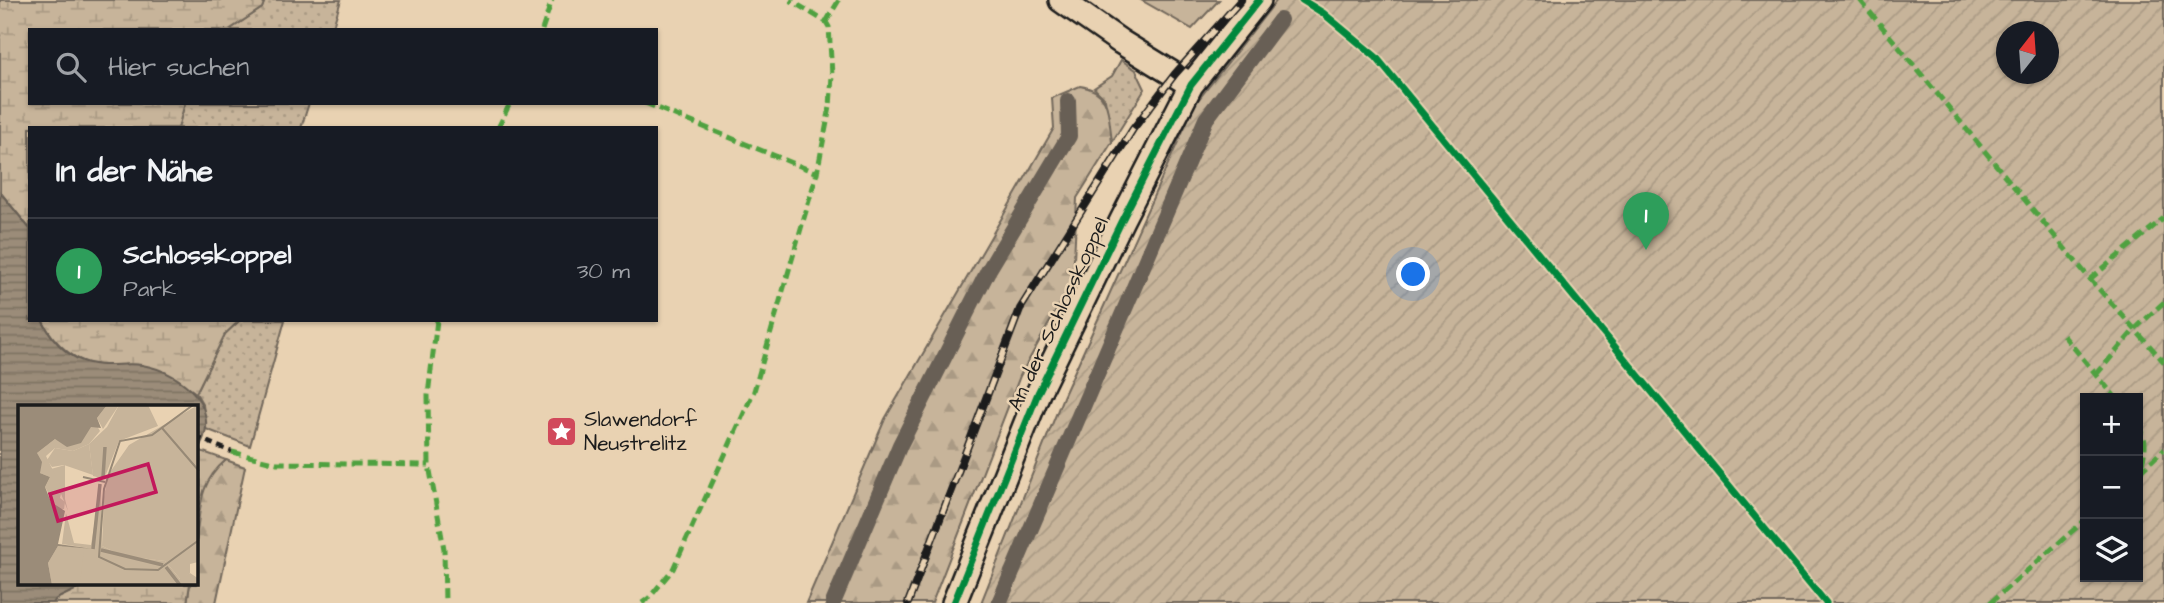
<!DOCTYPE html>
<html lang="de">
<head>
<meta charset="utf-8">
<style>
  body { margin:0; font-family:"Architects Daughter",sans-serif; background:#20242c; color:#f1f3f6 }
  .controls { position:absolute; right:21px; bottom:21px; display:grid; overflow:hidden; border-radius:0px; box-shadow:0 2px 5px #0004 }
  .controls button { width:63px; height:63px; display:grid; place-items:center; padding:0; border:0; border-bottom:2px solid #363941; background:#171b24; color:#f1f3f6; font:35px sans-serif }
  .compass { position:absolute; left:1996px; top:21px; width:63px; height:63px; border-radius:50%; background:#171b24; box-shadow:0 2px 5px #0004; rotate:17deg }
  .you { position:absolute; left:1414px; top:275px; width:24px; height:24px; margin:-18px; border:5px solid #fff; border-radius:50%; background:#1a73e8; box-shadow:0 0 0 10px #1a73e833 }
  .badge { display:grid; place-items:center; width:46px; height:46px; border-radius:50%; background:#d1495b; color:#fff; font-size:23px; font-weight:700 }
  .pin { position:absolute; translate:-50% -58px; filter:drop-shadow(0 2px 4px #0008) }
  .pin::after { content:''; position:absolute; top:37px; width:24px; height:21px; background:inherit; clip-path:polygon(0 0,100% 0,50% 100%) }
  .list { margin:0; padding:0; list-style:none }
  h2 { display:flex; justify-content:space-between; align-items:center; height:91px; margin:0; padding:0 28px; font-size:30px }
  h2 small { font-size:23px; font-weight:400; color:#9ea1a6 }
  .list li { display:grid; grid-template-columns:46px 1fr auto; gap:21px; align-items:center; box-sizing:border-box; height:105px; padding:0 28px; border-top:2px solid #363941 }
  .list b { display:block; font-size:26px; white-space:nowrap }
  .list p { margin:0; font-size:23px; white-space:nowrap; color:#9ea1a6 }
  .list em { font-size:23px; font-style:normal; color:#9ea1a6 }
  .icon { flex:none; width:38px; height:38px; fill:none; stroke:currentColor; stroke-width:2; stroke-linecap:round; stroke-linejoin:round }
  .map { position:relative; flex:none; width:2164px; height:603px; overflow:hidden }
  .search { position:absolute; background:#171b24; box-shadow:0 2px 5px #0004; left:28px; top:28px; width:630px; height:77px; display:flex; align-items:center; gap:18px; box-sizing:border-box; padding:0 24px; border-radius:0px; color:#9ea1a6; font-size:26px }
  .panel { position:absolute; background:#171b24; box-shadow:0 2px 5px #0004; left:28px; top:126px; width:630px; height:196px; border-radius:0px }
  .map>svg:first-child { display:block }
  .grass { fill:url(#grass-dots); stroke:#72685b; stroke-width:2 }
  .forest { fill:url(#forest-firs); stroke:#72685b; stroke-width:2 }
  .wetland { fill:url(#wetland-marsh); stroke:#72685b; stroke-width:2 }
  .park { fill:#c7b49a; stroke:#72685b; stroke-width:2 }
  .garden { fill:url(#garden-furrows); stroke:#72685b; stroke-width:2; fill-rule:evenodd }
  .water { fill:url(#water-rules); stroke:#685f54; stroke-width:2 }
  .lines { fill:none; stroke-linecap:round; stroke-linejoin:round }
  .stream { stroke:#685f54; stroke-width:16 }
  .service-casing { stroke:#1c1c1c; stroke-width:28 }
  .path { stroke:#1c1c1c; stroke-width:4.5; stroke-dasharray:7 5; stroke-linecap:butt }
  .service { stroke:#e9d2b2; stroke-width:23 }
  .rail-casing { stroke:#1c1c1c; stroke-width:8 }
  .rail { stroke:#e9d2b2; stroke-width:5; stroke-dasharray:16; stroke-linecap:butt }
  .quiet { stroke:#4fa141; stroke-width:5; stroke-dasharray:10 5; stroke-linecap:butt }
  .cycleway-casing { stroke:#e9d2b2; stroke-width:11 }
  .cycleway { stroke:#00873e; stroke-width:7 }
  .labels { text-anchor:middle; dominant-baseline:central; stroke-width:5; stroke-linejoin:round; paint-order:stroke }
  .street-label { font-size:21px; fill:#1c1c1c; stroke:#e9d2b2 }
  .poi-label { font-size:21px; fill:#1c1c1c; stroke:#e9d2b2; text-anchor:start }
  .inset-river { fill:none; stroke:#9b8c79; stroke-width:3.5 }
  .inset-road { fill:none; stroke:#978976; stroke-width:2 }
  .view { fill:#c2185b; fill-opacity:0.15; stroke:#c2185b; stroke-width:3.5 }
  .inset-edge { fill:none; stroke:#1c1c1c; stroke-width:3.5 }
</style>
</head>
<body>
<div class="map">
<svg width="2164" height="603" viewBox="0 0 2164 603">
  <defs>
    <pattern id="grass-dots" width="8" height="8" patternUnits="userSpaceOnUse" patternTransform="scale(1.75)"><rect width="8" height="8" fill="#c7b49a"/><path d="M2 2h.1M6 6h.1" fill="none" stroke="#aa9a84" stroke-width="1.8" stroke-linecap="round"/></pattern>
    <pattern id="forest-firs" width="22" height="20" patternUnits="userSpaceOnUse" patternTransform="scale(1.75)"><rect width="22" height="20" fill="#c7b49a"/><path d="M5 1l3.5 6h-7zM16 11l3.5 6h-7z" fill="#aa9a84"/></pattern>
    <pattern id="wetland-marsh" width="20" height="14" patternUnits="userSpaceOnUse" patternTransform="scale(1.75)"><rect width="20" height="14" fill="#c7b49a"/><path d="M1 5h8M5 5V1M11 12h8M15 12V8" fill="none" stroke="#aa9a84"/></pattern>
    <pattern id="garden-furrows" width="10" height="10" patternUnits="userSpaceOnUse" patternTransform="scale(1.75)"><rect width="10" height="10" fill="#c7b49a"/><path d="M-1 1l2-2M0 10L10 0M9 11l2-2" fill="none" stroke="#aa9a84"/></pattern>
    <pattern id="water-rules" width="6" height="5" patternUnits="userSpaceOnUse" patternTransform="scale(1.75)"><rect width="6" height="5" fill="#9b8c79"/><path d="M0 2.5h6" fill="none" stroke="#7e7262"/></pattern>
  </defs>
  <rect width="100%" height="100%" fill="#e9d2b2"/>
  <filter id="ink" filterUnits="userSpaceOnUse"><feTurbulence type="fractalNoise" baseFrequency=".0143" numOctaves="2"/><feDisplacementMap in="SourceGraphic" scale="14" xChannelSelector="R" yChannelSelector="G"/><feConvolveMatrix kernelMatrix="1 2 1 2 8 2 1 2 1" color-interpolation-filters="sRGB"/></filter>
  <g filter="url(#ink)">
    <path class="grass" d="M 265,0 L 341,0 L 332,30 L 229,30 L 262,8 Z
      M 1121,60 L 1136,70 L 1145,89 L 1112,142 L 1105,99 L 1094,88 L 1112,76 Z
      M 185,103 L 309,103 L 301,128 L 178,128 Z
      M 240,320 L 285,320 L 250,446 L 206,429 L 203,405 L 196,393 L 225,334 Z"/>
    <path class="forest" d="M 1080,86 C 1112,91 1108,115 1112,142 L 1077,198 L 1073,280 L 1020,376 L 932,603 L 806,603 L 885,419 L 1054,128 L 1052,98 Z
      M 226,460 L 245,467 L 216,603 L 187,603 L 190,584 L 196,584 C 196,555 194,493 213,471 C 217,467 222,464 226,460 Z"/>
    <path class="wetland" d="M 0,0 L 265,0 L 262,8 L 229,30 L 30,30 L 30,103 L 185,103 L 178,128 L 30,128 L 30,229 L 0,192 Z
      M 42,320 L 240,320 L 225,334 L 196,393 C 180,382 164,370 144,366 C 131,363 118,367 105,367 C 77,365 54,344 42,320 Z
      M 198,450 L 226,460 C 198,484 201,506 196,540 L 196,452 Z
      M 123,584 L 190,584 L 187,603 L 53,603 L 56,599 L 85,585 Z"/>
    <path class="park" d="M 1141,0 L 1219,0 L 1192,29 Z"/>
    <path class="garden" d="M 1277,0 L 2164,0 L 2164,603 L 981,603 L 1063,397 L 1195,104 ZM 2007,32 L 2048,32 L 2048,74 L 2007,74 ZM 2085,398 L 2138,398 L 2138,577 L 2085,577 Z"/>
    <path class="water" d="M 0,192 L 30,229 L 30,320 L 42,320 C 50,336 62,351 78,359 C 102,370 120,362 142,365 C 184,372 226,411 196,452 L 196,407 L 19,407 L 19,584 L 123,584 L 85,585 L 56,599 L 53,603 L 0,603 Z"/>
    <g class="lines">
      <path class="stream" d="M 833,603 L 900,445 L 988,271 L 1069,136 L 1068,101
        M 999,603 L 1206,119 L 1280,20"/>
      <defs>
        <path id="service" d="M 1061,0 L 1121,42 L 1191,85
          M 954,603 L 1038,393 L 1122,220 L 1191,85 L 1259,0"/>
      </defs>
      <use href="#service" class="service-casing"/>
      <path class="path" d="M 196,437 L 232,452"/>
      <use href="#service" class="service"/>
      <defs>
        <path id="rail" d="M 908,603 L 1020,309 L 1133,129 L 1175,74 L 1241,0"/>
      </defs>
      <use href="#rail" class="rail-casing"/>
      <use href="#rail" class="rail"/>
      <path class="quiet" d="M 1860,0 L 2090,279 L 2164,362
        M 826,22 L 839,0
        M 542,30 L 552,0
        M 645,103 L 817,173
        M 498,128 L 510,103
        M 2090,279 L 2164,218
        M 437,320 L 428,395 L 429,465 L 444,549 L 445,603
        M 2063,335 L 2116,398
        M 2096,375 L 2135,329 L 2164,302
        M 2138,425 C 2150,440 2144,457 2139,473
        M 232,452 L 277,463 L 429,465
        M 2140,472 L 2164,449
        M 642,603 L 649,598 L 673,569 L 754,391 L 817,173 L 830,107 L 832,75 L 829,27 L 826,22 L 790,0
        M 1990,603 L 2085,520"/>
      <defs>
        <path id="cycleway" d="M 1302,0 L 1323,13 L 1376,57 L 1826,603
          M 954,603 L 1038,393 L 1122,220 L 1191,85 L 1259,0"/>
      </defs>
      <use href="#cycleway" class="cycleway-casing"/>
      <use href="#cycleway" class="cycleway"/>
    </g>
  </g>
  <defs>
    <symbol id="sight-square" viewBox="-11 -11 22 22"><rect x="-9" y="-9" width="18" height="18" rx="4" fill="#d1495b" stroke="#e9d2b2"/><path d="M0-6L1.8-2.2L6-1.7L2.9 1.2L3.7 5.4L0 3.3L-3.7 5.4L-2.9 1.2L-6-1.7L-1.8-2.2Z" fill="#fff"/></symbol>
  </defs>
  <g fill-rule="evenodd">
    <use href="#sight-square" x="544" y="414" width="35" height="35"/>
  </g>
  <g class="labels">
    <g class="street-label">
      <text transform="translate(1058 314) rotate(-65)">An der Schlosskoppel</text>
    </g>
    <g class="poi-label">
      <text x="584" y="419">Slawendorf<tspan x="584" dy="24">Neustrelitz</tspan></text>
    </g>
  </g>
  <g transform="translate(18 405)">
    <rect width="180" height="180" fill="#e9d2b2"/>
    <path d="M 47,60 L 47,94 L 50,106 L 33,64 Z" fill="#c7b49a"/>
    <path d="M 71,39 L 75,70 L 46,60 L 34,62 L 29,55 L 37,43 L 55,46 ZM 83,78 L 84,141 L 105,151 L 147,156 L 162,174 L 172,168 L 181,174 L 180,180 L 39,180 L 44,141 L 76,144 L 44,139 L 48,108 L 56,138 L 73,140 Z" fill="#c7b49a"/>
    <path d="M 89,0 L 101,0 L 85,24 L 79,13 ZM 72,22 L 79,21 L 82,26 L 71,39 L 55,46 L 37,43 L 28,51 L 44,84 L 42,93 L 47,97 L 46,104 L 39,104 L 27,82 L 32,72 L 22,68 L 19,48 L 37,34 L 57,39 ZM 40,141 L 66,143 L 62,180 L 34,180 L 30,158 Z" fill="#c7b49a"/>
    <path d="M 101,0 L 130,0 L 140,21 L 101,36 L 86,74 L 75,71 L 71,39 L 89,22 Z" fill="#c7b49a"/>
    <path d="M 180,0 L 180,157 L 172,159 L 172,168 L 163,175 L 147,156 L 105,151 L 84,141 L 86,92 L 90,70 L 111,40 Z" fill="#c7b49a"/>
    <path d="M 0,0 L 89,0 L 79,13 L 83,23 L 73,22 L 63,38 L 49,42 L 37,34 L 19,48 L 24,57 L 22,68 L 32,72 L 27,82 L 33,97 L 47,106 L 40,139 L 76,144 L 40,141 L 30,158 L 34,180 L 0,180 Z" fill="#9b8c79"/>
    <path class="inset-river" d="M 85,72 L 87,42M 75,144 L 82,79M 83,145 L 145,160M 148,162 L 162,180"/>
    <path class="inset-road" d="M 175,0 L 134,30 L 102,36 L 86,84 L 81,152 L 107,164 L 140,165 L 181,135M 144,23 L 181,66M 65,72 L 87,77"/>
    <path class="view" d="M 130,59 L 138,87 L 40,116 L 32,89 Z"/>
    <rect width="180" height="180" class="inset-edge"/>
  </g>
</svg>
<div class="controls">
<button>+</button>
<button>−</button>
<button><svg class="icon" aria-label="layers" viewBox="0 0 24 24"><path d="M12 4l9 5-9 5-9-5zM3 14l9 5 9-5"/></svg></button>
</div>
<svg class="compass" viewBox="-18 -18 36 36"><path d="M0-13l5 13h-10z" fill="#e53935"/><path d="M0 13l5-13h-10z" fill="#9ea1a6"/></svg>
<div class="you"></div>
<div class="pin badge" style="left:1646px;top:250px;background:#2e9e5b">1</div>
<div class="search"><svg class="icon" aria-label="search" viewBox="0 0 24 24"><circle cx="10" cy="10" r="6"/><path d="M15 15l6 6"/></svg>Hier suchen</div>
<section class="panel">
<h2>In der Nähe<small></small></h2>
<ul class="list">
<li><span class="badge" style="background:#2e9e5b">1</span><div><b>Schlosskoppel</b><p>Park</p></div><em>30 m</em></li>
</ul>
</section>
</div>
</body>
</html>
